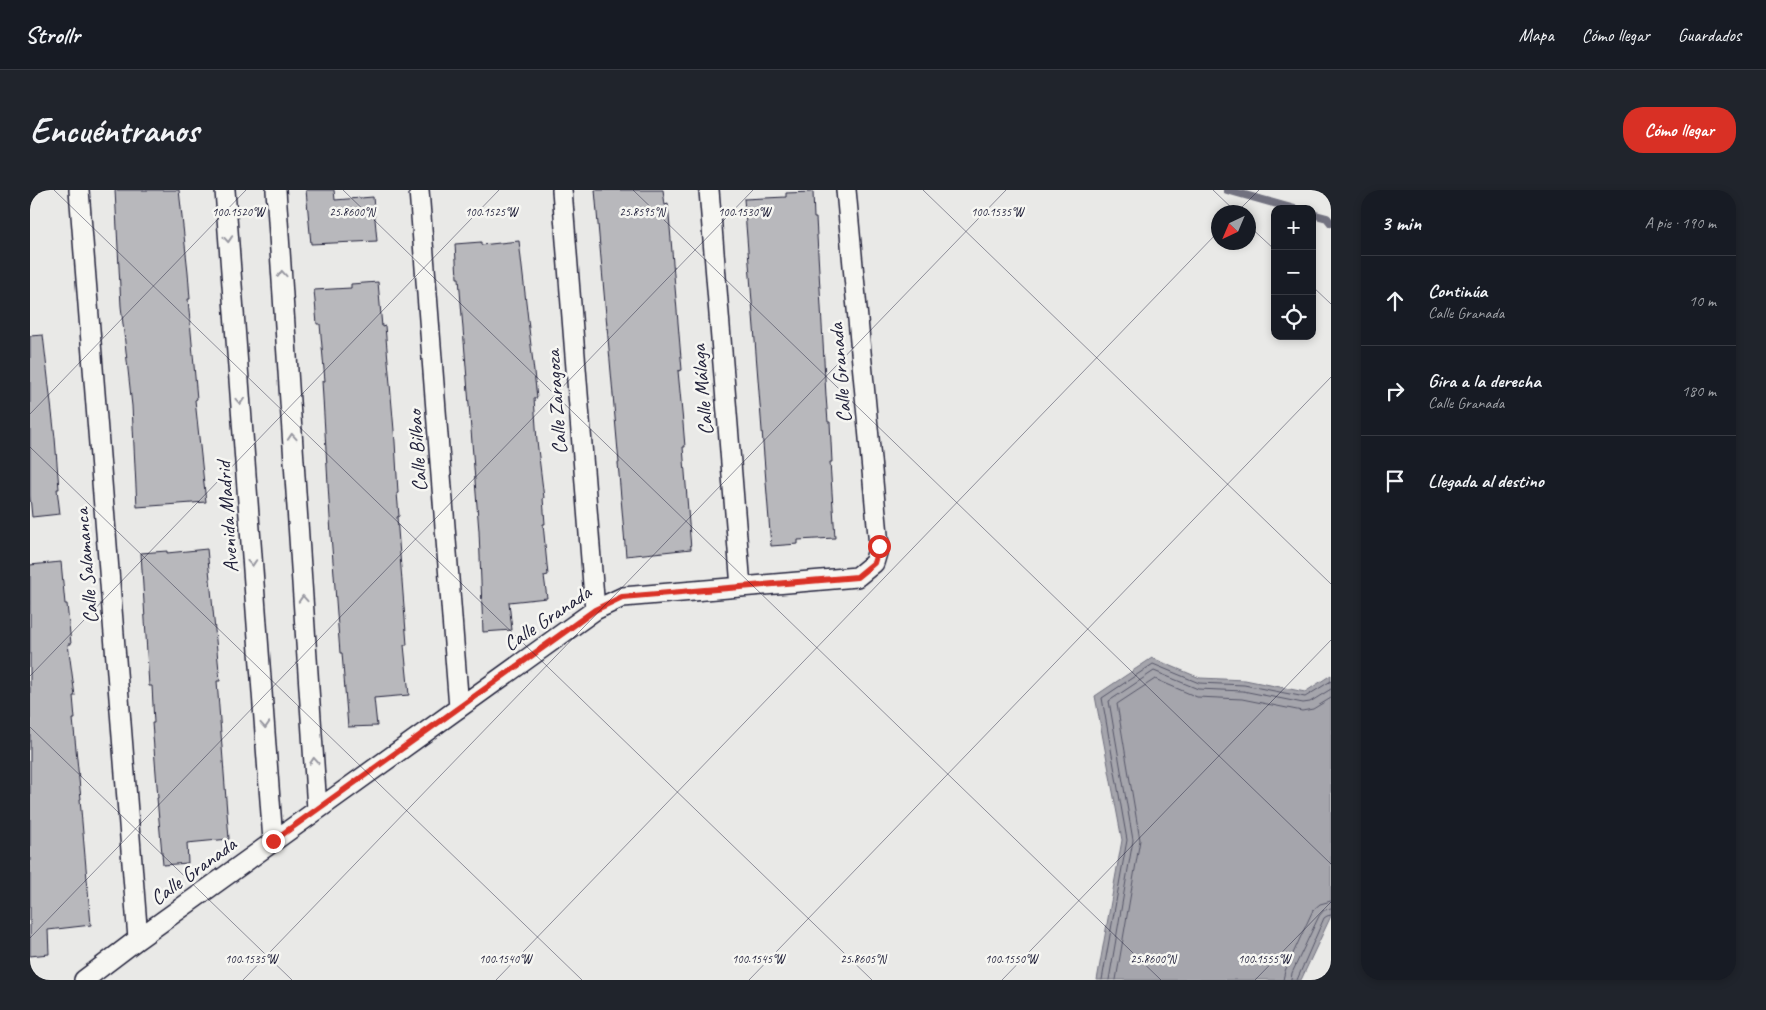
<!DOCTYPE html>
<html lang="es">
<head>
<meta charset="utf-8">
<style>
  body { margin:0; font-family:Caveat,sans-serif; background:#20242c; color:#f1f3f6 }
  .controls { position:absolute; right:15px; top:15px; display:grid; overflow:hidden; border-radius:10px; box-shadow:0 2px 8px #0003 }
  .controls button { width:45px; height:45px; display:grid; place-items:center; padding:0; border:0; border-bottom:1px solid #363941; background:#171b24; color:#f1f3f6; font:25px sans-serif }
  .compass { position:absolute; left:1181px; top:15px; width:45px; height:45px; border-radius:50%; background:#171b24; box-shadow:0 2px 8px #0003; rotate:224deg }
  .stop { position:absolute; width:15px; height:15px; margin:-11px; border:4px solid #d93025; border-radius:50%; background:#fff }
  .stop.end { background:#d93025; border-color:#fff; box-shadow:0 1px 5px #0008 }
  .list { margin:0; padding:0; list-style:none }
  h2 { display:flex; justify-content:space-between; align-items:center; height:65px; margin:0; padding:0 20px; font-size:21px }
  h2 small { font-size:16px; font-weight:400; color:#9ea1a6 }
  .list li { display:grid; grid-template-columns:32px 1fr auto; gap:15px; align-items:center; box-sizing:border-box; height:90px; padding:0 20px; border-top:1px solid #363941 }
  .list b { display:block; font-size:19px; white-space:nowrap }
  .list p { margin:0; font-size:16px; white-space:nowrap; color:#9ea1a6 }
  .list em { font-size:16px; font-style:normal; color:#9ea1a6 }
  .icon { flex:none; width:28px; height:28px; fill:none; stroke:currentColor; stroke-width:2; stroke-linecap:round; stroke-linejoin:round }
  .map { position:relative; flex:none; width:1301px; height:790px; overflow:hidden; border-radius:20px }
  header { display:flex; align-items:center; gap:30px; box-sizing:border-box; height:70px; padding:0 25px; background:#171b24; border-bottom:1px solid #363941 }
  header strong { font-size:24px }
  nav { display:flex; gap:28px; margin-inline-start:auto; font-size:18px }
  .intro { display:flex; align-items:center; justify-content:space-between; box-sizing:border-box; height:120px; padding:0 30px }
  h1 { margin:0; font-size:35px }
  .button { padding:12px 22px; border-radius:20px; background:#d93025; color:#fff; font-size:18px; font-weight:700 }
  main { display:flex; gap:30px; padding:0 30px }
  aside { flex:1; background:#171b24; border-radius:20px; box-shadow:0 2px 8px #0003 }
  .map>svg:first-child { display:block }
  .water { fill:#a5a5ac; stroke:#71717f }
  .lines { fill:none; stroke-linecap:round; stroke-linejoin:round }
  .shore { stroke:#565668; stroke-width:1 }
  .stream { stroke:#71717f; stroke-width:8 }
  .building { fill:#b8b8bc; stroke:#22223b }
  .street-casing { stroke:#22223b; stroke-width:22 }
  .street { stroke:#f6f6f2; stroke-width:19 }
  .oneway { stroke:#9797a0 }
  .route { stroke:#d93025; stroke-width:6 }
  .ticks { fill:none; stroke:#22223b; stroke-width:1; stroke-opacity:0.45 }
  .labels { text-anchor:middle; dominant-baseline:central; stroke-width:5; stroke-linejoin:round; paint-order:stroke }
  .street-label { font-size:21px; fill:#22223b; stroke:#f6f6f2 }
  .ticks-label { font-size:12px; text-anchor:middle; fill:#22223b; stroke:#f6f6f2; stroke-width:5; stroke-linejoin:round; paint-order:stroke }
</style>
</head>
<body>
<header>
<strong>Strollr</strong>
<nav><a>Mapa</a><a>Cómo llegar</a><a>Guardados</a></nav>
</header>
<div class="intro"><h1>Encuéntranos</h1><a class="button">Cómo llegar</a></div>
<main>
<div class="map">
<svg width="1301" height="790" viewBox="0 0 1301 790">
  <rect width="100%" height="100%" fill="#e9e9e7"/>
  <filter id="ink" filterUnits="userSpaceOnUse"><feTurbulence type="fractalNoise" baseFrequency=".02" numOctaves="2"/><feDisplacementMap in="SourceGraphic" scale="10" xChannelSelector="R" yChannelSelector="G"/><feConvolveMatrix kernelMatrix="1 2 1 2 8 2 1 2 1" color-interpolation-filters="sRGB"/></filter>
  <g filter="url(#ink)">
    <path class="water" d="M 1122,468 L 1170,488 L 1215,490 L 1275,502 L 1301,485 L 1301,726 L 1271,790 L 1067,790 L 1092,650 L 1065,506 Z"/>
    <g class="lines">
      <path class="shore" d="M 1072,790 L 1097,650 L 1072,508 L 1123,474 L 1169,493 L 1214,495 L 1275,507 L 1301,491
        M 1079,790 L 1103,650 L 1079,511 L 1124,481 L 1168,499 L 1213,501 L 1273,513 L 1280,512 L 1301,499
        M 1086,790 L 1110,650 L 1087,514 L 1125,489 L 1167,507 L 1212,509 L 1272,521 L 1283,519 L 1301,508
        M 1253,790 L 1255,781 L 1283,720 L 1290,714 L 1301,711
        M 1261,790 L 1262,783 L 1289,726 L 1294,720 L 1301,719
        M 1267,790 L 1294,728 L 1297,726 L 1301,725"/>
      <path class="stream" d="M 1197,0 L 1265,19
        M 1282,24 L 1297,28 L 1301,33"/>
    </g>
    <path class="building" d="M 85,0 L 149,0 L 158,82 L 160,109 L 158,109 L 167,209 L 165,210 L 176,312 L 107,317 L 102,216 L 91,116 Z
      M 276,0 L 304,0 L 305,10 L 343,7 L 347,51 L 281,54 Z
      M 565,0 L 633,0 L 635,15 L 638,14 L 652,180 L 648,181 L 653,233 L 655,257 L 653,257 L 661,359 L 596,366 L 588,273 L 589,273 Z
      M 783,2 L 784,28 L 786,28 L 796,206 L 798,232 L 800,232 L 802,272 L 800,272 L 805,348 L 768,350 L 768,354 L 741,356 L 714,9 L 756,7 L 756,3 Z
      M 489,51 L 507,208 L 504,208 L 507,251 L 514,308 L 513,308 L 515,334 L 513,334 L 518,385 L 514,386 L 517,408 L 479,412 L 482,440 L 453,442 L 449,341 L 429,88 L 427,88 L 425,54 L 451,52 L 451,55 Z
      M 348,92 L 352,137 L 355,136 L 365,252 L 368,303 L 367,303 L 369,326 L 367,327 L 377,455 L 374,455 L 379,505 L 344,508 L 347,536 L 318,537 L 312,463 L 310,463 L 301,345 L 292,191 L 295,191 L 290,134 L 287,134 L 284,100 L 321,98 L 321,94 Z
      M 13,145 L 25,248 L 29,299 L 27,299 L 30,324 L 2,327 L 0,306 L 0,146 Z
      M 177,359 L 190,491 L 187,491 L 199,649 L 157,653 L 158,673 L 133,675 L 127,608 L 128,608 L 122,533 L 124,533 L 122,496 L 119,496 L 111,363 L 137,361 L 137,363 Z
      M 31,372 L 35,414 L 37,414 L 41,454 L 38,454 L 45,506 L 43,506 L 45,529 L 43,529 L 51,609 L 50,609 L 61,735 L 18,740 L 19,764 L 0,766 L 0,375 Z"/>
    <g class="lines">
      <defs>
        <path id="street" d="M 49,0 L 108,749
          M 195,0 L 243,651
          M 246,0 L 287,619
          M 389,0 L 429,518
          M 532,0 L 565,420
          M 679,0 L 711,397
          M 54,790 L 108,749 L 565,420 L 593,407 L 827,387 L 844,373 L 849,356 L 816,0"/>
      </defs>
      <use href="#street" class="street-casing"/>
      <use href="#street" class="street"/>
    </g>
    <defs><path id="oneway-chevron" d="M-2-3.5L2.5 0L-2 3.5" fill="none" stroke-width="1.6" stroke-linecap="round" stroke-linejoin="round" transform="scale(1.25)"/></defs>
    <g class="oneway">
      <use href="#oneway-chevron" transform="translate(198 49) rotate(86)"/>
      <use href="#oneway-chevron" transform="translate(252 84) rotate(-94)"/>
      <use href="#oneway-chevron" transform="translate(210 211) rotate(86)"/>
      <use href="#oneway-chevron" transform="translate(262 247) rotate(-94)"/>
      <use href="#oneway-chevron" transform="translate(222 373) rotate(86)"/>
      <use href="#oneway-chevron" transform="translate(273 409) rotate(-94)"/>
      <use href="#oneway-chevron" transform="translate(235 535) rotate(86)"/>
      <use href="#oneway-chevron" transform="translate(284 571) rotate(-94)"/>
    </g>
  </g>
  <g class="lines" filter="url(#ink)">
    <path class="route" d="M 243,651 L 565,420 L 592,407 L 827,387 L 844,373 L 849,356"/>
  </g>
  <path class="ticks" d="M 24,0 L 842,790M 313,0 L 1131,790M 603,0 L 1301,674M 893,0 L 1301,394M 1183,0 L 1206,22M 1207,22 L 1229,0M 1218,35 L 1245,60M 1282,96 L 1301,114M 0,224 L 216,0M 0,257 L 552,790M 0,486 L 469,0M 0,537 L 262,790M 0,748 L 723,0M 213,790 L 976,0M 466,790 L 1188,42M 719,790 L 1301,187M 972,790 L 1301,450M 1225,790 L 1301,712"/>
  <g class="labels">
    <g class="street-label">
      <text transform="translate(810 183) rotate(-95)">Calle Granada</text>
      <text transform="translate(672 200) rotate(-95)">Calle Málaga</text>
      <text transform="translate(526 212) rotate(-94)">Calle Zaragoza</text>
      <text transform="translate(387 261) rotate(-94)">Calle Bilbao</text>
      <text transform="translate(197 327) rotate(-94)">Avenida Madrid</text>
      <text transform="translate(56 376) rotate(-95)">Calle Salamanca</text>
      <text transform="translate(517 428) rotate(-34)">Calle Granada</text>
      <text transform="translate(163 681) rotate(-36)">Calle Granada</text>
    </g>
  </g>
  <g class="ticks-label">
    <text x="322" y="26">25.8600°N</text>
    <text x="612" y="26">25.8595°N</text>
    <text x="208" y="26">100.1520°W</text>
    <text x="461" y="26">100.1525°W</text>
    <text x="714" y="26">100.1530°W</text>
    <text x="967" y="26">100.1535°W</text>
    <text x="221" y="773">100.1535°W</text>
    <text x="475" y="773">100.1540°W</text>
    <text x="728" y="773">100.1545°W</text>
    <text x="981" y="773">100.1550°W</text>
    <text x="1234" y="773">100.1555°W</text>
    <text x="833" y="773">25.8605°N</text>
    <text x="1123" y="773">25.8600°N</text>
  </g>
</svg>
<div class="controls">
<button>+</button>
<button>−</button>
<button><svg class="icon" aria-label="locate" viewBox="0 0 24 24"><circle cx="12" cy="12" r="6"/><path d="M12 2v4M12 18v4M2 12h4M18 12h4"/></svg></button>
</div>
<svg class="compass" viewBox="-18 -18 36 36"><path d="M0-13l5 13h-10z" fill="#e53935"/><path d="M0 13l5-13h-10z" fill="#9ea1a6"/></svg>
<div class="stop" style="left:849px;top:356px"></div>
<div class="stop end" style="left:243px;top:651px"></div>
</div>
<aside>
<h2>3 min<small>A pie · 190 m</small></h2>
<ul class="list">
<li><svg class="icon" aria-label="ahead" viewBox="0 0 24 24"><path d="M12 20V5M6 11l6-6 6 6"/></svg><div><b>Continúa</b><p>Calle Granada</p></div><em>10 m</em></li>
<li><svg class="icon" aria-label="right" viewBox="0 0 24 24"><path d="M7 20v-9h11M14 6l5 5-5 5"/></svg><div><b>Gira a la derecha</b><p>Calle Granada</p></div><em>180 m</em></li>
<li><svg class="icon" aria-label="arrive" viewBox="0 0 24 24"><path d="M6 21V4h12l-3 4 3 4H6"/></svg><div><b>Llegada al destino</b></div></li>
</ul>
</aside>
</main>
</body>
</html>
